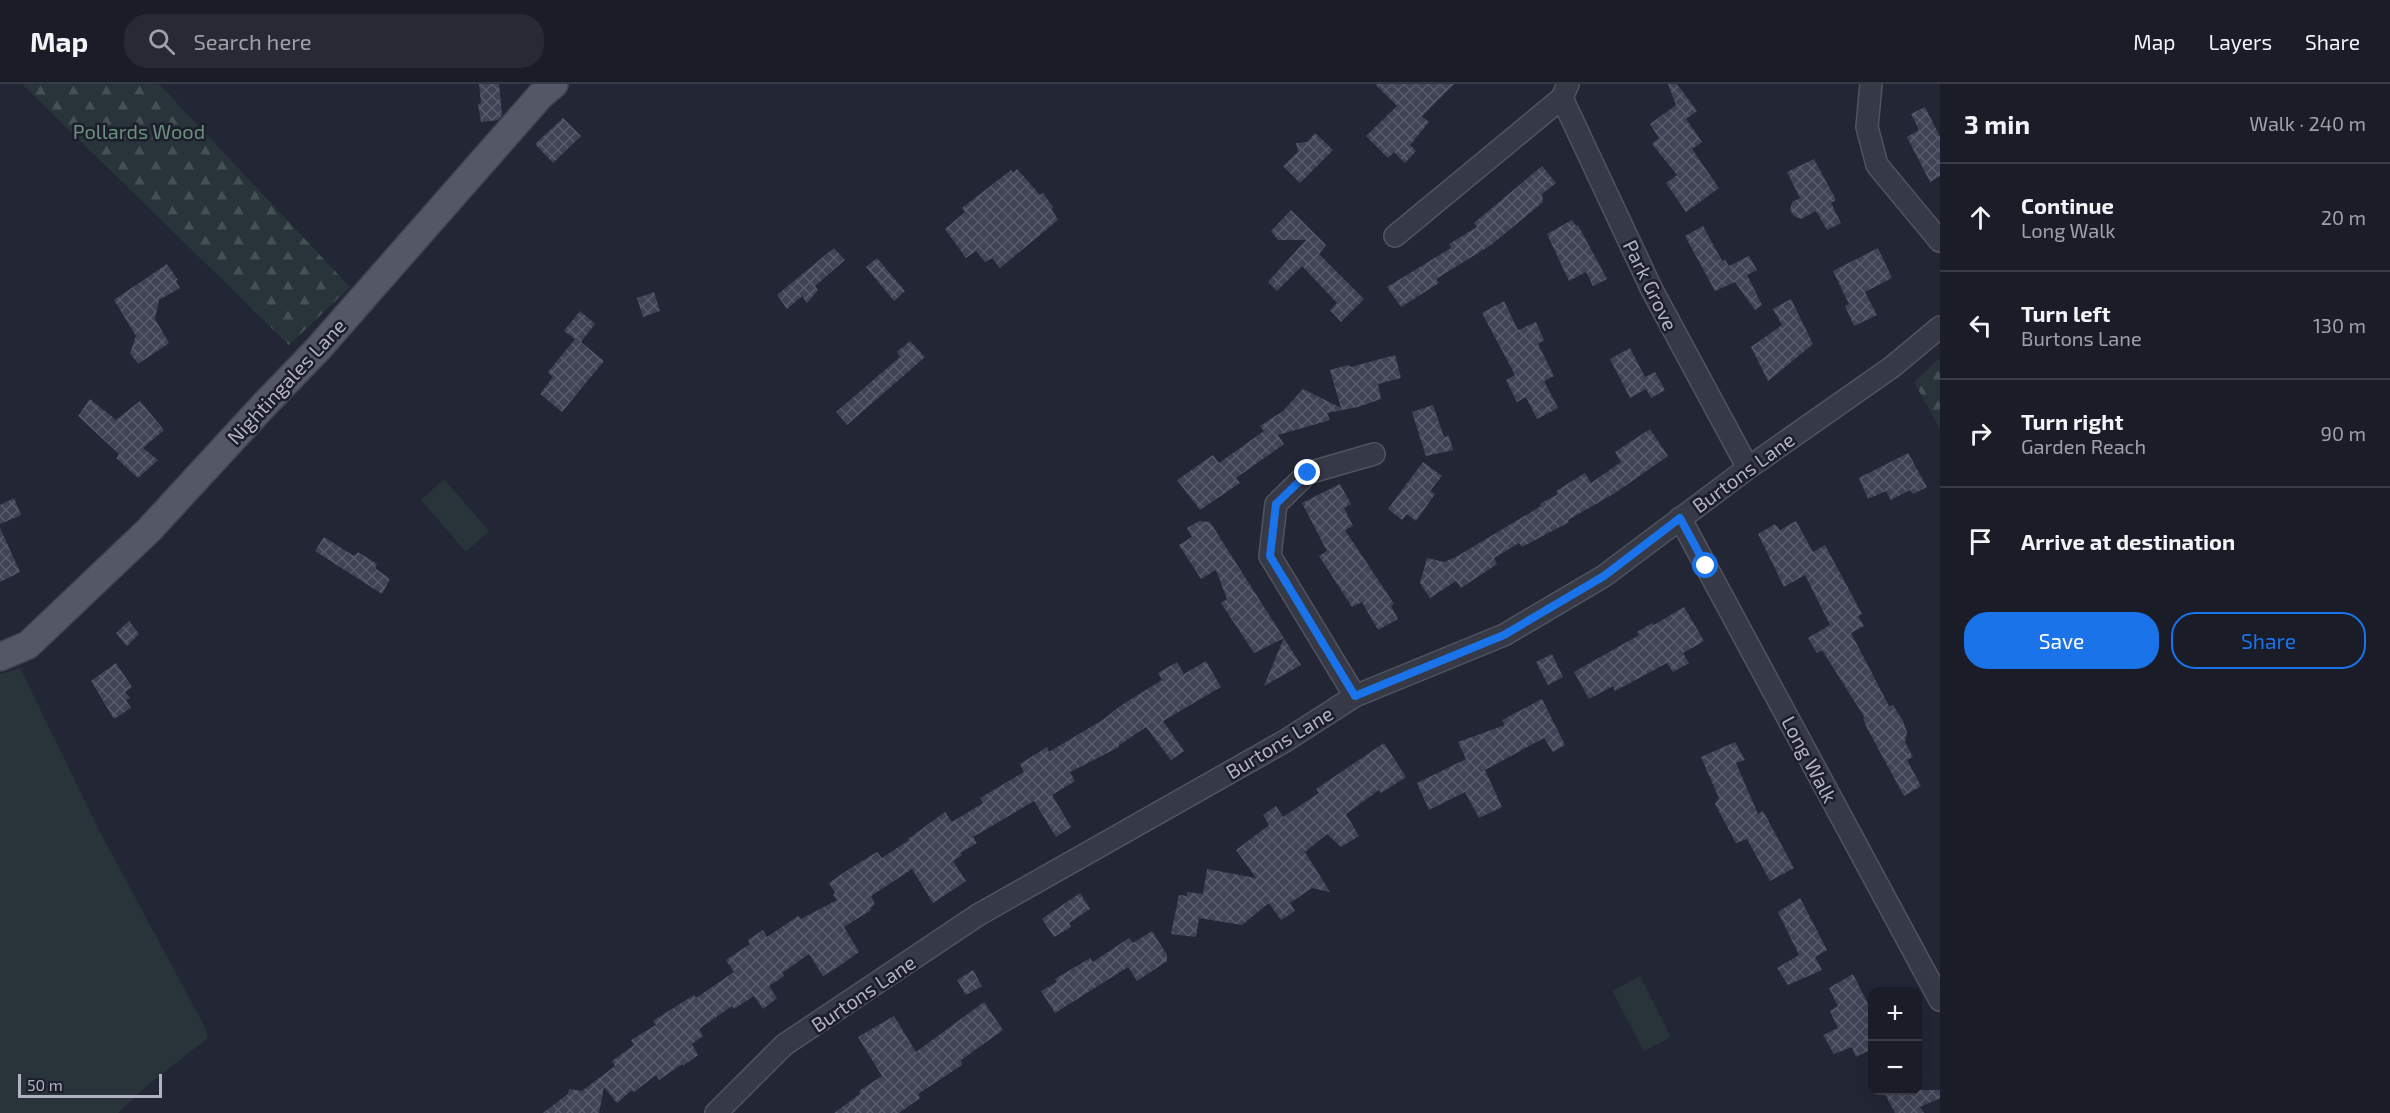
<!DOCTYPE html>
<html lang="en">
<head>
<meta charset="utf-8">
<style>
  body { margin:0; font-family:"Exo 2",sans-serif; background:#272934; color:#f1f3f6 }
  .controls { position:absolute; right:18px; bottom:18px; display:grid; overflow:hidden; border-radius:12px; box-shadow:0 6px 24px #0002 }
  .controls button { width:54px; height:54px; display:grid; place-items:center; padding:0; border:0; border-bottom:2px solid #383a45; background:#1a1c28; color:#f1f3f6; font:30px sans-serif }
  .scale { position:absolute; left:18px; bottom:15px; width:144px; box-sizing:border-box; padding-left:6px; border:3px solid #b1b3c2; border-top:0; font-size:16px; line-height:21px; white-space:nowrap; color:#b1b3c2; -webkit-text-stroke:4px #1c1e2b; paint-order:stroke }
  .stop { position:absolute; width:18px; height:18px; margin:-14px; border:4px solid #1a73e8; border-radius:50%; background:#fff }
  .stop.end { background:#1a73e8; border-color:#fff; box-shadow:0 2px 6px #0008 }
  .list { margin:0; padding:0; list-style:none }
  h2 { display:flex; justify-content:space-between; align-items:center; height:78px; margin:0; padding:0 24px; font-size:26px }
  h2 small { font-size:20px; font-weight:400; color:#9fa1a8 }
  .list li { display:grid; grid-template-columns:39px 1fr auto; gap:18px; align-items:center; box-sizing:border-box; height:108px; padding:0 24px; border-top:2px solid #383a45 }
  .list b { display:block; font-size:22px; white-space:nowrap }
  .list p { margin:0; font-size:20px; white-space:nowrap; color:#9fa1a8 }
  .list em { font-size:20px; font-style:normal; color:#9fa1a8 }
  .actions { display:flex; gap:12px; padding:18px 24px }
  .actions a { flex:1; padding:14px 0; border:2px solid #1a73e8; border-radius:24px; text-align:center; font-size:21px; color:#1a73e8 }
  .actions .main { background:#1a73e8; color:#fff }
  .icon { flex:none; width:33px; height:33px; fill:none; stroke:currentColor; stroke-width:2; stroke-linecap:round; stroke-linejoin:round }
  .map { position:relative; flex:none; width:1940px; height:1029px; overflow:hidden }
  header { display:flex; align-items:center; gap:36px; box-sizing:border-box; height:84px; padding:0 30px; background:#1a1c28; border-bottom:2px solid #383a45 }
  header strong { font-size:28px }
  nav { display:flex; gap:33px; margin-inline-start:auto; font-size:21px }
  .search { width:420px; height:54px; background:#272934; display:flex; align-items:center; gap:15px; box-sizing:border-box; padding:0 21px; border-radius:24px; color:#9fa1a8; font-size:22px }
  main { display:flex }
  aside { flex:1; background:#1a1c28 }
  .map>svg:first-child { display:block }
  .grass { fill:#283439 }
  .forest { fill:url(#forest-firs) }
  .building { fill:url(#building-cross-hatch) }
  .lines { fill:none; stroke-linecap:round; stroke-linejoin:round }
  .minor-casing { stroke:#515361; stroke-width:24 }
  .major-casing { stroke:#3f424f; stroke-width:30 }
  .minor { stroke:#363946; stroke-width:21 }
  .major { stroke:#545766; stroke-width:27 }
  .route { stroke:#1a73e8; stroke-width:8 }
  .labels { text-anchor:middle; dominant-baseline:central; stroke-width:5; stroke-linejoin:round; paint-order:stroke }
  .park-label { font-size:20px; fill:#6b907d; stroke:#1c1e2b }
  .street-label { font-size:20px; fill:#b1b3c2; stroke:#1c1e2b }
</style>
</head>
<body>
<header>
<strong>Map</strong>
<div class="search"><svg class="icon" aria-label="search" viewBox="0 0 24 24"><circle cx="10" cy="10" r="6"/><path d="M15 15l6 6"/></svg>Search here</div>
<nav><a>Map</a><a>Layers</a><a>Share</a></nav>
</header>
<main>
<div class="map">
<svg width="1940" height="1029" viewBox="0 0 1940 1029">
  <defs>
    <pattern id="forest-firs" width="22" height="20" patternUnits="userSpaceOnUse" patternTransform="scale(1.5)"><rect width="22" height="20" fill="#283439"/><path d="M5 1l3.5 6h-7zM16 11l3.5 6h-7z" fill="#454f54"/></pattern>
    <pattern id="building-cross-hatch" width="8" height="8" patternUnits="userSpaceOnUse" patternTransform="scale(1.5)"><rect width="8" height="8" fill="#3f4355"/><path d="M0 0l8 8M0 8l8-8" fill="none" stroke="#585c6c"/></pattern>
  </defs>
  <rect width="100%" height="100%" fill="#232635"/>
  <path class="grass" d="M 444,395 L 489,447 L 466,468 L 421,416 Z
    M 20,584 L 100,748 L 206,945 L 208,954 L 148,1001 L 118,1029 L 0,1029 L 0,590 Z
    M 1640,892 L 1671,953 L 1644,967 L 1612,907 Z"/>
  <path class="forest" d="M 22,0 L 159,0 L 350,203 L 289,261 Z
    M 1940,274 L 1940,345 L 1914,298 Z"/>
  <path class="building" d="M 479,0 L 499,0 L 502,31 L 498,36 L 481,38 L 478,20 L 481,19 Z
    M 1375,0 L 1454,0 L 1422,32 L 1429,38 L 1410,61 L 1416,67 L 1405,79 L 1394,68 L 1388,74 L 1366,52 L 1397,22 Z
    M 1668,0 L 1677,0 L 1697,27 L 1686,35 L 1702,58 L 1692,65 L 1719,104 L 1686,128 L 1666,99 L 1677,91 L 1652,60 L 1659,54 L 1650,40 L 1676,21 Z
    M 1925,23 L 1940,53 L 1940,92 L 1930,98 L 1907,53 L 1919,46 L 1911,30 Z
    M 563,34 L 581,52 L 553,79 L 535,60 Z
    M 1315,49 L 1333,66 L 1300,99 L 1283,82 L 1298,68 L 1296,59 L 1307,58 Z
    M 1814,75 L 1836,116 L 1831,119 L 1841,139 L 1827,146 L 1816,127 L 1801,135 L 1794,132 L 1790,126 L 1792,118 L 1800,114 L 1787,88 Z
    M 1542,82 L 1556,99 L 1542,110 L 1543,118 L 1491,161 L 1436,195 L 1439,199 L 1401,223 L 1387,203 L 1451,164 L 1449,160 L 1477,143 L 1474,139 Z
    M 1017,85 L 1040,111 L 1043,109 L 1053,123 L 1051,124 L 1058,136 L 1000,184 L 992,174 L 985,178 L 976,167 L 966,174 L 945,145 L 965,128 L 962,124 L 1011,86 L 1013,89 Z
    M 1291,126 L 1326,161 L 1319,170 L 1364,215 L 1341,238 L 1330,226 L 1337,219 L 1302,182 L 1277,207 L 1268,198 L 1306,156 L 1278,156 L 1271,147 Z
    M 1572,136 L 1576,142 L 1578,141 L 1607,195 L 1593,202 L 1586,188 L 1569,197 L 1547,150 Z
    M 1703,142 L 1722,177 L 1725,176 L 1729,182 L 1749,172 L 1757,186 L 1747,191 L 1762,221 L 1755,226 L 1735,198 L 1715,207 L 1685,152 Z
    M 834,164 L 845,176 L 815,202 L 818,206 L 807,219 L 802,212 L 787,225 L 777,211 Z
    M 1878,164 L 1892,194 L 1865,208 L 1877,231 L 1854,242 L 1845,222 L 1849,220 L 1833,187 Z
    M 877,174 L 905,207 L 894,217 L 866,183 Z
    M 167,180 L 178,196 L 176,197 L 180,204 L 159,216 L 155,235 L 169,259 L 138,280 L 130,269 L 136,252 L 114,216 Z
    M 654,208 L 660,227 L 643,233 L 637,214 Z
    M 1791,215 L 1813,260 L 1768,297 L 1751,263 L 1782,241 L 1773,225 Z
    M 1504,217 L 1518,246 L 1536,238 L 1544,256 L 1538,260 L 1554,292 L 1544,297 L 1558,324 L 1537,335 L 1526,313 L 1517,318 L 1506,296 L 1515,291 L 1482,229 Z
    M 580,227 L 595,240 L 581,258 L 604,277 L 562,328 L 540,310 L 553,293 L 548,288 L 575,255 L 564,247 Z
    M 910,257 L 925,273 L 847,341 L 836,328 L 900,273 L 897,268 Z
    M 1630,264 L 1645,293 L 1655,288 L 1665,306 L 1651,314 L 1646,305 L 1630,314 L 1610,275 Z
    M 1395,271 L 1401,294 L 1378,300 L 1381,315 L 1358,323 L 1327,329 L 1330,336 L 1278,351 L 1284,360 L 1236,394 L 1240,399 L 1200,426 L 1177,396 L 1213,371 L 1219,379 L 1264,347 L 1260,342 L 1283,327 L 1303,305 L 1341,324 L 1330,286 L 1348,281 L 1351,283 Z
    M 90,315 L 116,336 L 140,317 L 164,346 L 143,364 L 158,376 L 138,394 L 116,374 L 119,370 L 78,332 Z
    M 1433,321 L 1444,353 L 1449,352 L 1453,366 L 1426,372 L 1412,328 Z
    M 1650,345 L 1668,372 L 1615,409 L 1568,436 L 1569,438 L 1522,463 L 1519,459 L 1494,474 L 1497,480 L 1461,504 L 1456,497 L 1430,514 L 1420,499 L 1427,474 L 1444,478 L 1456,473 L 1541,422 L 1540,420 L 1558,410 L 1556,407 L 1585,389 L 1591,399 L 1621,378 L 1615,368 Z
    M 1908,369 L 1927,403 L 1913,410 L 1910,406 L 1891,416 L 1886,407 L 1868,415 L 1859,394 Z
    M 1423,378 L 1442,392 L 1430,407 L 1435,410 L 1416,437 L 1407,430 L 1402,436 L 1388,425 Z
    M 1340,400 L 1351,420 L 1344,424 L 1353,442 L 1345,446 L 1394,520 L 1391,522 L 1398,535 L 1378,546 L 1362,518 L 1352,523 L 1319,472 L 1327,467 L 1302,419 Z
    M 14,414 L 21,431 L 0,440 L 0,421 Z
    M 1199,437 L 1210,438 L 1301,581 L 1264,602 L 1284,554 L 1254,569 L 1221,519 L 1227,515 L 1216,486 L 1201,495 L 1179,461 L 1192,453 L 1187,444 Z
    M 1796,437 L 1813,468 L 1825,461 L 1862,530 L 1858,532 L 1864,542 L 1851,549 L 1889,622 L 1893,621 L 1903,637 L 1907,648 L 1905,658 L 1913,673 L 1907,676 L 1921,702 L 1904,712 L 1867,644 L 1863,635 L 1865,634 L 1822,566 L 1817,569 L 1808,554 L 1830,541 L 1805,491 L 1784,503 L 1758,450 L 1775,440 L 1780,446 Z
    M 0,444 L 20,488 L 0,498 Z
    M 324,453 L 354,472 L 358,468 L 377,480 L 375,484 L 390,495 L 382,510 L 315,467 Z
    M 1684,523 L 1704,557 L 1683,569 L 1689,579 L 1673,588 L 1667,579 L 1615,607 L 1613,602 L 1589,615 L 1574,588 L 1639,551 L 1637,548 L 1652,539 L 1654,541 Z
    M 129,537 L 139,550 L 127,562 L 116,549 Z
    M 1552,570 L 1563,593 L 1548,601 L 1536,578 Z
    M 1206,577 L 1221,603 L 1163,637 L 1184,667 L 1171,676 L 1146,643 L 1118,662 L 1119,663 L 1070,688 L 1075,697 L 1052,711 L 1071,743 L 1056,753 L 1034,717 L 973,753 L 977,759 L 960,769 L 962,771 L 953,777 L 966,797 L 933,819 L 912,785 L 871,812 L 875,820 L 870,824 L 871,826 L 844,843 L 859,868 L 838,883 L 823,892 L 809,870 L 782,889 L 784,892 L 769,902 L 777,914 L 763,925 L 754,912 L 734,925 L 732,922 L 699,945 L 703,952 L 692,960 L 698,971 L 683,982 L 682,980 L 659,996 L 656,991 L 634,1008 L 632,1006 L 617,1019 L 604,1003 L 599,1029 L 543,1029 L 568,1010 L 569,1005 L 582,1007 L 615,982 L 612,977 L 634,961 L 631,956 L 656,941 L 653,937 L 694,911 L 696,914 L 734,888 L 726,876 L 750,860 L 748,856 L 763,846 L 767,853 L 798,832 L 801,835 L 837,816 L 833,811 L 835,809 L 829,799 L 849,785 L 877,768 L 882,774 L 909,756 L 908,755 L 945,728 L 952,738 L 983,719 L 980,714 L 1024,688 L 1020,680 L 1047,663 L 1049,668 L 1104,635 L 1120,622 L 1162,596 L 1158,589 L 1177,578 L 1184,590 Z
    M 116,579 L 132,603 L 125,608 L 130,614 L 126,616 L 131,624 L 114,635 L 91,597 Z
    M 1542,615 L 1565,661 L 1553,668 L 1544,654 L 1485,686 L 1502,723 L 1479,734 L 1465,708 L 1429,726 L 1417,699 L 1466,675 L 1458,658 L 1505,641 L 1502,636 Z
    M 1735,658 L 1745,676 L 1736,679 L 1758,730 L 1763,727 L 1794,784 L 1770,797 L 1747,755 L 1736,759 L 1715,720 L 1719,714 L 1701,673 Z
    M 1384,659 L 1406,693 L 1381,709 L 1379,706 L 1346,730 L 1359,752 L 1341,763 L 1327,750 L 1305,768 L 1330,808 L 1312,804 L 1290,819 L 1295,827 L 1281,836 L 1269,819 L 1242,841 L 1199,834 L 1196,853 L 1171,850 L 1179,811 L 1187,812 L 1187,808 L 1203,810 L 1207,785 L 1256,794 L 1236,766 L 1269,741 L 1263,731 L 1276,722 L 1283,733 L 1319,709 L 1316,705 Z
    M 1080,809 L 1090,825 L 1069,839 L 1071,843 L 1054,853 L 1042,835 Z
    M 1800,814 L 1827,866 L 1815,873 L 1822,886 L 1788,901 L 1777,884 L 1799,871 L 1778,828 Z
    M 1152,847 L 1167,871 L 1167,877 L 1137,897 L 1128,883 L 1055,929 L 1041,907 L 1057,898 L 1055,895 L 1090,874 L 1093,878 L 1129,854 L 1133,859 Z
    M 973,886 L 982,902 L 966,911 L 957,896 Z
    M 1853,890 L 1872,928 L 1872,965 L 1856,973 L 1852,963 L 1834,970 L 1823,951 L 1838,944 L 1830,927 L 1838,922 L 1829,904 Z
    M 984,918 L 1003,946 L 961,976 L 962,981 L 918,1010 L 920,1014 L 899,1029 L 834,1029 L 860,1010 L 859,1007 L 882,992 L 858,953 L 894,932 L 916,968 Z
    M 1883,1006 L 1940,1006 L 1940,1014 L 1920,1023 L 1924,1029 L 1895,1029 Z"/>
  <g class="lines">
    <defs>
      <path id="minor" d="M 1871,0 L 1867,43 L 1877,81 L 1940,157
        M 1562,14 L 1652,206 L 1748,384
        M 1395,152 L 1562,14 L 1568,0
        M 1680,434 L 1940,916
        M 1355,612 L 1270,472 L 1276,420 L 1308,389 L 1374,370
        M 716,1029 L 784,961 L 978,831 L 1285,657 L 1355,612 L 1504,551 L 1604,492 L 1748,384 L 1892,283 L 1940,243"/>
      <path id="major" d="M 0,573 L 28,561 L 149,446 L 265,320 L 318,265 L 540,12 L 554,0"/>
    </defs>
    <use href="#minor" class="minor-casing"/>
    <use href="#major" class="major-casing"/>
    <use href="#minor" class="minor"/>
    <use href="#major" class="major"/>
  </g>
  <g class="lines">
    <path class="route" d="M 1308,389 L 1276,420 L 1270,472 L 1355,612 L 1504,551 L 1604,492 L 1680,434 L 1706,482"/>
  </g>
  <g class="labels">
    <g class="park-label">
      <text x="139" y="47">Pollards Wood</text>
    </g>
    <g class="street-label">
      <text transform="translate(1651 201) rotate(64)">Park Grove</text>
      <text transform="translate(286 297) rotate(-47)">Nightingales Lane</text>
      <text transform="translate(1743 388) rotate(-36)">Burtons Lane</text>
      <text transform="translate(1279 658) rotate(-31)">Burtons Lane</text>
      <text transform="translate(1810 675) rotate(62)">Long Walk</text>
      <text transform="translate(863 909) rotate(-34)">Burtons Lane</text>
    </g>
  </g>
</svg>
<div class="controls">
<button>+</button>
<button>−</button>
</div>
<div class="scale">50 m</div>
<div class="stop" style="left:1706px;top:482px"></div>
<div class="stop end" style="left:1308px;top:389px"></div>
</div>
<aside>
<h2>3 min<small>Walk · 240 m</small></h2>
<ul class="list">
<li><svg class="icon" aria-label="ahead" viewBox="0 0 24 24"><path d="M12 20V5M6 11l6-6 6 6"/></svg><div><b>Continue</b><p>Long Walk</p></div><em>20 m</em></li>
<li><svg class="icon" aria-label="left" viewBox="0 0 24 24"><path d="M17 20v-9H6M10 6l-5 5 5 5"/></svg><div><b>Turn left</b><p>Burtons Lane</p></div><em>130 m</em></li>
<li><svg class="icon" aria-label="right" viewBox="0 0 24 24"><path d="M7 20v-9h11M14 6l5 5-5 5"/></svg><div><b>Turn right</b><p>Garden Reach</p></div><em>90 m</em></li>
<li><svg class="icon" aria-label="arrive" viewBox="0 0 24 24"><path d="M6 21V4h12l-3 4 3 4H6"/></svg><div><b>Arrive at destination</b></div></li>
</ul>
<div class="actions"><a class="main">Save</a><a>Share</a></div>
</aside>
</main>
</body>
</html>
